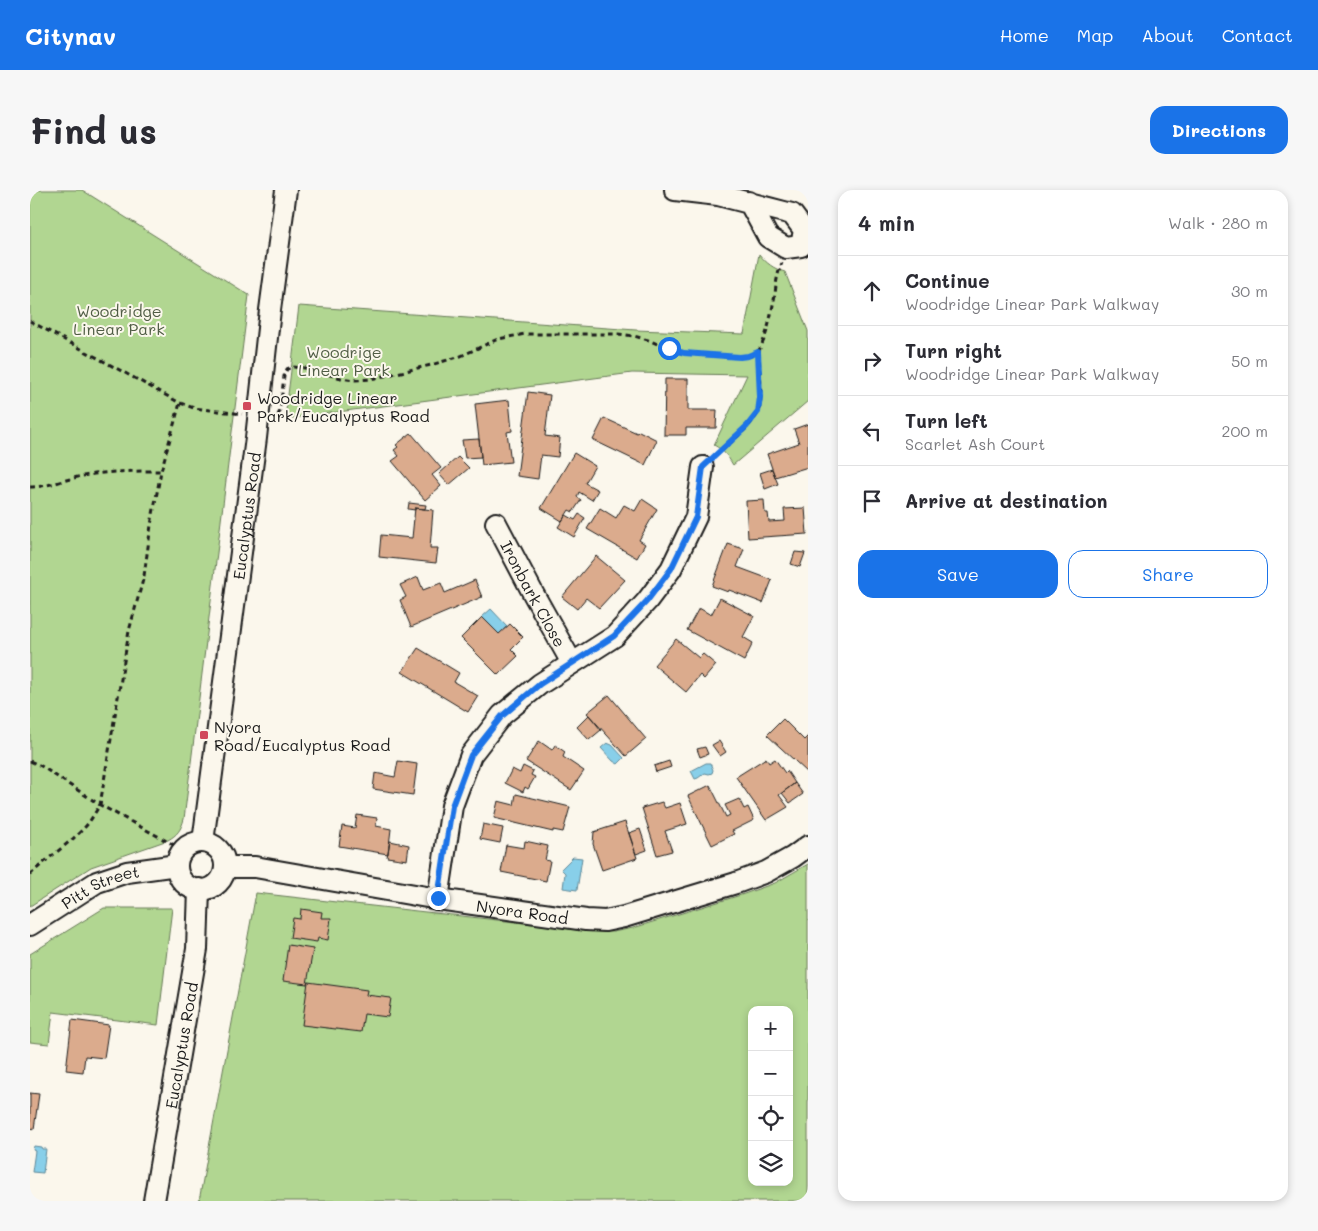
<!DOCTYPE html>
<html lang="en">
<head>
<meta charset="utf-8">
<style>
  body { margin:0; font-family:Mali,sans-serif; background:#f7f7f7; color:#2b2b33 }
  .controls { position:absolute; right:15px; bottom:15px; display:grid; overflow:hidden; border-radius:10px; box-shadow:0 2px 8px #0003 }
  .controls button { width:45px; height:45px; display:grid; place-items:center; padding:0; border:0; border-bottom:1px solid #e1e1e2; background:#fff; color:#2b2b33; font:25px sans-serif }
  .stop { position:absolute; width:15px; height:15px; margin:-11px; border:4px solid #1a73e8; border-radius:50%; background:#fff }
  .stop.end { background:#1a73e8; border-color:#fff; box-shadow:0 1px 5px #0008 }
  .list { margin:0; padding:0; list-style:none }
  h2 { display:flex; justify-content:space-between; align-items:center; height:65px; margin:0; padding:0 20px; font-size:21px }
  h2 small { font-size:16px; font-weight:400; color:#7c7c81 }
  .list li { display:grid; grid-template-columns:32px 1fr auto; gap:15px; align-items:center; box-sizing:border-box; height:70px; padding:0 20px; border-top:1px solid #e1e1e2 }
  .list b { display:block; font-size:19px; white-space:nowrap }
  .list p { margin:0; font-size:16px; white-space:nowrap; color:#7c7c81 }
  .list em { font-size:16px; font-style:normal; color:#7c7c81 }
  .actions { display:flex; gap:10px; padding:15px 20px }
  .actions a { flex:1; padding:11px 0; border:1px solid #1a73e8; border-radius:15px; text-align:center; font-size:18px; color:#1a73e8 }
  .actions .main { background:#1a73e8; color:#fff }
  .icon { flex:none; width:28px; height:28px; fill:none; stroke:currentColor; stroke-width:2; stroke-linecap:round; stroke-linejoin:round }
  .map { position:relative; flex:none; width:778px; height:1011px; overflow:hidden; border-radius:15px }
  header { display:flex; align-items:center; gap:30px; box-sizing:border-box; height:70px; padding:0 25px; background:#1a73e8; color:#fff }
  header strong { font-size:24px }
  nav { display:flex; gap:28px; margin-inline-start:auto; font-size:18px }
  .intro { display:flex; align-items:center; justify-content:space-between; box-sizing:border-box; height:120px; padding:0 30px }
  h1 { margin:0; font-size:35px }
  .button { padding:12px 22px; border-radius:15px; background:#1a73e8; color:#fff; font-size:18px; font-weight:700 }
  main { display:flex; gap:30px; padding:0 30px }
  aside { flex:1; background:#fff; border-radius:15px; box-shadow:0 2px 8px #0003 }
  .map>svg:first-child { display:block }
  .green { fill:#b1d691; stroke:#667956; fill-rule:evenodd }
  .water { fill:#88cfe9; stroke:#5d8797 }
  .building { fill:#dbab8d; stroke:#1c1c1c }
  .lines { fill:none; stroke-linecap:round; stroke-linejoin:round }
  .minor-casing { stroke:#1c1c1c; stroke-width:24 }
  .path { stroke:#1c1c1c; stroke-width:3; stroke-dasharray:5 4; stroke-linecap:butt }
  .minor { stroke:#fbf7ec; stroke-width:20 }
  .route { stroke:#1a73e8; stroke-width:6 }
  .poi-dot { fill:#d1495b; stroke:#fbf7ec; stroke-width:2 }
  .labels { text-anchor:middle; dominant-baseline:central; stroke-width:4; stroke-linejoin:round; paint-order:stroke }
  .park-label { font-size:16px; fill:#505d45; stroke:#fbf7ec }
  .poi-label { font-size:16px; fill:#1c1c1c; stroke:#fbf7ec; text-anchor:start }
  .street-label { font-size:16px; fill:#1c1c1c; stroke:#fbf7ec }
</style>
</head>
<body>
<header>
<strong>Citynav</strong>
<nav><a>Home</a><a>Map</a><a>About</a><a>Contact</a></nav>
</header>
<div class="intro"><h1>Find us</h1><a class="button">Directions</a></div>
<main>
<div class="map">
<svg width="778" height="1011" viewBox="0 0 778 1011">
  <rect width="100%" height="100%" fill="#fbf7ec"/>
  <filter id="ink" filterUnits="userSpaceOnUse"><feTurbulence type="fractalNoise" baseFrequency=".02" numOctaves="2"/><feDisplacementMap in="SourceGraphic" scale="10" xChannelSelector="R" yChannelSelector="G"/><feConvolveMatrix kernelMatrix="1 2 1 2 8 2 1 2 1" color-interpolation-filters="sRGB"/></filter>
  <g filter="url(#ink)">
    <path class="green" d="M 0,0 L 52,0 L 219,105 L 154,629 C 151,640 147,645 138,650 L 61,677 L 0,716 Z
      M 729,64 C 736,73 744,79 755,82 L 778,141 L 778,211 L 703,275 C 697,265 694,261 684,255 L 717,185 L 602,183 L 255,229 L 269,116 L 606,140 L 714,144 Z
      M 778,674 L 778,1011 L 169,1011 L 226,703 L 565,741 L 583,742 L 603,738 L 714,704 L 745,693 ZM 722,820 L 759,820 L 759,992 L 722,992 Z
      M 74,718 L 142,718 L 128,835 L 23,822 L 19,854 L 0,852 L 0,764 Z"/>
    <path class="water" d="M 461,419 L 477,436 L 469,444 L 452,427 Z
      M 577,553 L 582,555 L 594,568 L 588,574 L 583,571 L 571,558 Z
      M 676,573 L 680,573 L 683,580 L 682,583 L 679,584 L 675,583 L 668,588 L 665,589 L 661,581 Z
      M 543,667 L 552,668 L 547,700 L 533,698 L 535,683 L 531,679 Z
      M 4,956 L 11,957 L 12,959 L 16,959 L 13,983 L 2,982 L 5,961 L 3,960 Z"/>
    <path class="building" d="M 635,189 L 658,189 L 658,220 L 687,220 L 686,238 L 656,238 L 656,245 L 634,245 Z
      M 498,202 L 520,205 L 515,246 L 530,248 L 528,267 L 511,265 L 508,289 L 487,286 Z
      M 479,210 L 482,241 L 477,242 L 481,272 L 452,275 L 445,214 Z
      M 574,228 L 607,243 L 609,241 L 627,250 L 615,275 L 563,250 Z
      M 778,234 L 778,277 L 745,287 L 737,264 L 769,253 L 764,239 Z
      M 381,243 L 411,278 L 402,285 L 411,296 L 395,310 L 362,271 L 369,266 L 364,260 L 368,257 L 366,255 Z
      M 449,249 L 451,267 L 435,268 L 432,250 Z
      M 544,263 L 565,276 L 555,293 L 568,300 L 562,310 L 549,302 L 547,307 L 551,310 L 543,322 L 539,320 L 532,331 L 511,318 Z
      M 428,267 L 439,278 L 419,295 L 409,284 Z
      M 742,279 L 748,294 L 735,299 L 730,283 Z
      M 612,309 L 627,319 L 609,350 L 615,354 L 607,368 L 557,339 L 570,318 L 586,328 L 594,315 L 605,321 Z
      M 734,310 L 735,323 L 738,323 L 739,332 L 755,331 L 754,319 L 775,318 L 777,344 L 718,348 L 716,311 Z
      M 379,313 L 396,315 L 395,319 L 385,318 L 385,320 L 378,319 Z
      M 385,318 L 403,320 L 400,358 L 408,358 L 406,373 L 349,367 L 351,345 L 382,348 Z
      M 549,324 L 555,328 L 544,347 L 528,337 L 536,325 L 545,330 Z
      M 698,354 L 714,359 L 707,377 L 742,390 L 733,413 L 699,400 L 698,402 L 682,396 Z
      M 765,362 L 775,363 L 770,377 L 761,374 Z
      M 566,366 L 595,390 L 569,418 L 556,408 L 547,419 L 532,407 Z
      M 388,387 L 393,400 L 411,393 L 415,403 L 445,390 L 452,407 L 381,437 L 370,410 L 376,407 L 370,395 Z
      M 690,408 L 724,426 L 713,447 L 723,453 L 714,471 L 657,440 L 669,418 L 681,425 Z
      M 452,427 L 469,444 L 480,434 L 493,447 L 481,459 L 488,466 L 468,485 L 431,448 Z
      M 646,449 L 669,468 L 673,464 L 686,475 L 674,489 L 670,485 L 656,502 L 624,475 Z
      M 388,458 L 429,483 L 424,492 L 448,506 L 438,522 L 372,482 Z
      M 579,505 L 616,549 L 596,566 L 557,523 Z
      M 559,525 L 571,540 L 559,550 L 547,537 Z
      M 753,529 L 774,550 L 778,546 L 778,583 L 737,545 Z
      M 509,551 L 522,560 L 525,555 L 535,562 L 533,567 L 554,581 L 541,600 L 496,571 Z
      M 689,551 L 696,562 L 690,566 L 682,555 Z
      M 675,557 L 678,564 L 670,567 L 667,559 Z
      M 736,568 L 739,573 L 745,569 L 755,583 L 757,581 L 765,593 L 749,605 L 758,617 L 736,630 L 706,587 Z
      M 368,571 L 387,574 L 383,605 L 343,599 L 345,583 L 365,587 Z
      M 639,571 L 641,577 L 626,582 L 624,576 Z
      M 493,576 L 503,581 L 501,585 L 505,587 L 498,599 L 495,597 L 493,602 L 475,593 L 482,579 L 490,583 Z
      M 765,593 L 773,604 L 760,613 L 752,603 Z
      M 680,595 L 696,627 L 700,625 L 695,615 L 709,609 L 714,619 L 718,617 L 724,630 L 702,641 L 704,644 L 682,655 L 658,606 Z
      M 486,604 L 540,617 L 533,642 L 523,640 L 523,642 L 464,628 L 468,611 L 484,615 Z
      M 632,612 L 635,618 L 650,613 L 657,634 L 635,641 L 642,661 L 627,665 L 612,618 Z
      M 327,625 L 347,628 L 346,636 L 361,639 L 358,664 L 309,656 L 312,636 L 325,638 Z
      M 595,632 L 607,668 L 572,680 L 563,654 L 564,642 Z
      M 453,634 L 473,638 L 470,653 L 450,649 Z
      M 610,639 L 617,660 L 606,664 L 599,643 Z
      M 360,651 L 379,655 L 377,670 L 357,667 Z
      M 495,651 L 518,656 L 515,670 L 520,671 L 516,691 L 471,682 L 476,655 L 494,658 Z
      M 271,719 L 292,722 L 291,728 L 301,728 L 298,750 L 288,748 L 287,752 L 260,748 L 263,728 L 270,729 Z
      M 258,755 L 283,759 L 277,794 L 253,791 Z
      M 278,792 L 337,800 L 336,805 L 361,808 L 358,827 L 334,824 L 331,842 L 272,835 Z
      M 42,830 L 79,835 L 74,868 L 55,866 L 53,882 L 36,880 Z
      M 0,903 L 9,904 L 4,939 L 0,938 Z"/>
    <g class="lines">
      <defs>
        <g id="minor">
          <path d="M 645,0 L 688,5 L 762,24 L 774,40 L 771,56 L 756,58 L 738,47 L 719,12"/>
          <path id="s1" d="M 466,333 L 504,405 L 542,473"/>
          <path id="s2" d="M 173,652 L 226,248 L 240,120 L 256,0"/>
          <circle cx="171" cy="676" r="24"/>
          <path id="s3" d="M 195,677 L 225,677 L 408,709 L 556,730 L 575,731 L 594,727 L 706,693 L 736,682 L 763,667 L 778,656"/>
          <path d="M 408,709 L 422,616 L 441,565 L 472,525 L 510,494 L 585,446 L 617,411 L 641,379 L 666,327 L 673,277"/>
          <path id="s4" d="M 0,735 L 67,692 L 97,682 L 147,675"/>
          <path id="s5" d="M 124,1011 L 167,759 L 169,699"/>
        </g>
      </defs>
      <use href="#minor" class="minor-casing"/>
      <path class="path" d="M 0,131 L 150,213 L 164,218 L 212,224
        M 728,162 C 738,145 741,124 745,105 C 746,94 747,84 752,73
        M 248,225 L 250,221 L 254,186 L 257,179 L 262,177 L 275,178 L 311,188 L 325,190 L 341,189 L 401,175 L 431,166 L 468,149 L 495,144 L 588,144 L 604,146 L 618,150 L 647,162 L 654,163 L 709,167 L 719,166 L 728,162 C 729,178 733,207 728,221 C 723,235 696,255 685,266
        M 0,297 C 18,297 36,289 53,286 C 77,281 107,281 131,281
        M 0,571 L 11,576 L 70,615 L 146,656
        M 0,685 C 17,668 38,655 54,638 C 61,631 65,622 70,615 L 99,441 L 114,386 L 121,335 L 131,281 L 150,213"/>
      <use href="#minor" class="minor"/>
    </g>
  </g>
  <g class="lines" filter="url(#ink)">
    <path class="route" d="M 408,708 L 422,616 L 441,565 L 472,526 L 510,494 L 584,446 L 617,411 L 641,379 L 666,327 L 673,277 L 717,236 L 728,222 L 730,207 L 728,162 L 718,166 L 710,167 L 654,163 L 639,158"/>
  </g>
  <g class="poi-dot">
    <rect x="212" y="211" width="10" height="10" rx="2.5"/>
    <rect x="169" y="540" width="10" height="10" rx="2.5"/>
  </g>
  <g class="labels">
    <g class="park-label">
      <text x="89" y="120">Woodridge<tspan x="89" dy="18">Linear Park</tspan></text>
      <text x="314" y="161">Woodrige<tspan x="314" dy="18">Linear Park</tspan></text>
    </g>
    <g class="poi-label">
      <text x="227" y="207">Woodridge Linear<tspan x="227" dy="18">Park/Eucalyptus Road</tspan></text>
      <text x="184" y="536">Nyora<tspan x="184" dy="18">Road/Eucalyptus Road</tspan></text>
    </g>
    <g class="street-label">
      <text stroke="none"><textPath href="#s2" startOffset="329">Eucalyptus Road</textPath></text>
      <text stroke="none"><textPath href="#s1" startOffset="80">Ironbark Close</textPath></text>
      <text stroke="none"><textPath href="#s4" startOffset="81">Pitt Street</textPath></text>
      <text stroke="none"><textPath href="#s3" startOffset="301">Nyora Road</textPath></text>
      <text stroke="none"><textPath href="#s5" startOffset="158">Eucalyptus Road</textPath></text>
    </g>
  </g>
</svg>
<div class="controls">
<button>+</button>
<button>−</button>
<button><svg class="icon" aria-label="locate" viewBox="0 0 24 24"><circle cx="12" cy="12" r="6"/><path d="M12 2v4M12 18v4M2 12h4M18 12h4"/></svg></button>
<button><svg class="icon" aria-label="layers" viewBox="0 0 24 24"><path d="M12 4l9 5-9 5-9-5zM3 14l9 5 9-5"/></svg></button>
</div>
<div class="stop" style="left:639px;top:158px"></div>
<div class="stop end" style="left:408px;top:708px"></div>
</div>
<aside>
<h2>4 min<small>Walk · 280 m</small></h2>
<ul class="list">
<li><svg class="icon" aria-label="ahead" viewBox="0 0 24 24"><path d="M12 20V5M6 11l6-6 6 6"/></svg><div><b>Continue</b><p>Woodridge Linear Park Walkway</p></div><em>30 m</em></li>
<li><svg class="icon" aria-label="right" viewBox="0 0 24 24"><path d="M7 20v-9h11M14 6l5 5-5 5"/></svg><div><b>Turn right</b><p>Woodridge Linear Park Walkway</p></div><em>50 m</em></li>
<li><svg class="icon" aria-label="left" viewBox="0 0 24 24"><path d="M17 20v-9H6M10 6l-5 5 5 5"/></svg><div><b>Turn left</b><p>Scarlet Ash Court</p></div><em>200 m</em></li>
<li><svg class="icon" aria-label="arrive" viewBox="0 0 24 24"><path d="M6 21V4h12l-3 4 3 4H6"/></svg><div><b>Arrive at destination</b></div></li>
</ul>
<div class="actions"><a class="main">Save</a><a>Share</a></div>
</aside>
</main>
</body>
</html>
